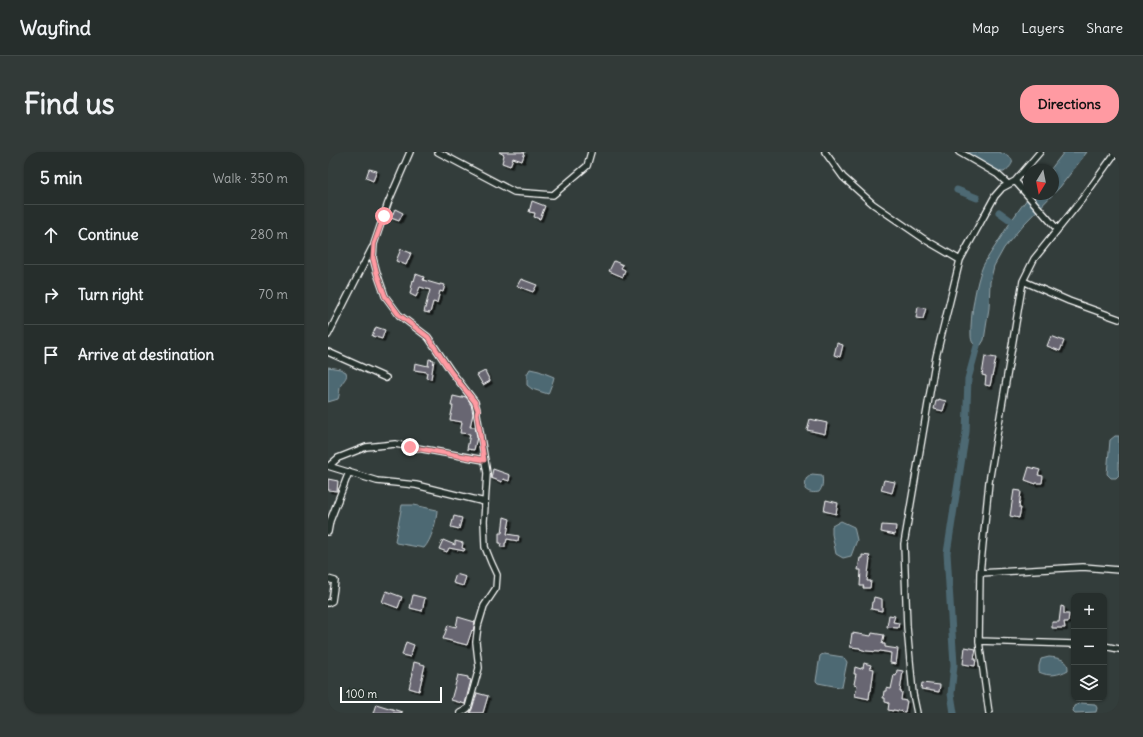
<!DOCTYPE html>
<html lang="en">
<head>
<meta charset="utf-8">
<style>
  body { margin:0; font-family:Delius,sans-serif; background:#323a38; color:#f1f3f6 }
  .controls { position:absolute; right:12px; bottom:12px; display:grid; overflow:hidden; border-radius:8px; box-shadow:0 1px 3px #0004 }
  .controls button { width:36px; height:36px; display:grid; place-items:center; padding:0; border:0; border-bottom:1px solid #424a48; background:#262e2c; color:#f1f3f6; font:20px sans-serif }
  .compass { position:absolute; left:695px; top:12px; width:36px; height:36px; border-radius:50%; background:#262e2c; box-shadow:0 1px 3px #0004; rotate:190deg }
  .scale { position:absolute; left:12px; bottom:10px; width:102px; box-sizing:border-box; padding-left:4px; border:2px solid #fff; border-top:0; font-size:11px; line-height:14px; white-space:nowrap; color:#fff; -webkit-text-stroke:3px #26332d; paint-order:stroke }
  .stop { position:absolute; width:12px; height:12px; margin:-9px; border:3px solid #ff9aa2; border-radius:50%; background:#fff }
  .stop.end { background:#ff9aa2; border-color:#fff; box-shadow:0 1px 4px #0008 }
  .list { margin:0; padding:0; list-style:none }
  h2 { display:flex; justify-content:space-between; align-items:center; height:52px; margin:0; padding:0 16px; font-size:17px }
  h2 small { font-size:13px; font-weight:400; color:#a4a8a9 }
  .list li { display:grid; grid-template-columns:26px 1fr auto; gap:12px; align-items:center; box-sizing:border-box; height:60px; padding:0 16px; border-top:1px solid #424a48 }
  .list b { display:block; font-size:15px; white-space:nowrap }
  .list em { font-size:13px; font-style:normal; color:#a4a8a9 }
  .icon { flex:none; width:22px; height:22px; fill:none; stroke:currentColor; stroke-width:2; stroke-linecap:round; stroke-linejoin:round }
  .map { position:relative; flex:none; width:791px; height:561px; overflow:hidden; border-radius:16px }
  header { display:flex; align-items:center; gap:24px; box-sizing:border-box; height:56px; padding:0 20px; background:#262e2c; border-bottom:1px solid #424a48 }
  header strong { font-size:19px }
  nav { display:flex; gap:22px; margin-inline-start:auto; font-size:14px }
  .intro { display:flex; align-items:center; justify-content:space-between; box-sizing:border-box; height:96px; padding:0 24px }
  h1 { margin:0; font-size:28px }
  .button { padding:10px 18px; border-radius:16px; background:#ff9aa2; color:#111; font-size:14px; font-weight:700 }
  main { display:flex; gap:24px; padding:0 24px }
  aside { flex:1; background:#262e2c; border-radius:16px; box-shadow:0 1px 3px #0004 }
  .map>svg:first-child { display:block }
  .water { fill:#4d6973; stroke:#94a5ab }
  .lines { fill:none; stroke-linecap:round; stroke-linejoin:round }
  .canal { stroke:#4d6973; stroke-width:7 }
  .building { fill:#686672; stroke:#fff; filter:url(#shadow) }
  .street-casing { stroke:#fff; stroke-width:8 }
  .street { stroke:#26332d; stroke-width:5.5 }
  .route { stroke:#ff9aa2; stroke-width:5 }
</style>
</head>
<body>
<header>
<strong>Wayfind</strong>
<nav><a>Map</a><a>Layers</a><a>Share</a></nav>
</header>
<div class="intro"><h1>Find us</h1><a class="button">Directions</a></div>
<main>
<aside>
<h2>5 min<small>Walk · 350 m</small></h2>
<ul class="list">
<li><svg class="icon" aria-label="ahead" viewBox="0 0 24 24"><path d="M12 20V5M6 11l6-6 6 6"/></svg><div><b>Continue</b></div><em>280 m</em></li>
<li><svg class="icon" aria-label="right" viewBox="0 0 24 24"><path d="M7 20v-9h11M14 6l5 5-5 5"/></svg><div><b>Turn right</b></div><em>70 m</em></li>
<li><svg class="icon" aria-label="arrive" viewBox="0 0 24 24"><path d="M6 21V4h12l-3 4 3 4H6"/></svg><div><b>Arrive at destination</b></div></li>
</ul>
</aside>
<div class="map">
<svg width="791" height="561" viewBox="0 0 791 561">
  <defs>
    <filter id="shadow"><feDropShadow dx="2.5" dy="2.5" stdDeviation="0" flood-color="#0009"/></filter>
  </defs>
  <rect width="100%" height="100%" fill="#333d3b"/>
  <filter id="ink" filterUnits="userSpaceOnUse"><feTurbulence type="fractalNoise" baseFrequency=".025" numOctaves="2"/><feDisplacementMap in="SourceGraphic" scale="8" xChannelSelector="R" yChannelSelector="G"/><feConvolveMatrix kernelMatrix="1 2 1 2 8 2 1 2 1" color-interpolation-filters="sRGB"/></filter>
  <g filter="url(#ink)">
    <path class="water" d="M 641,0 C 650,0 661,0 670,0 C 672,0 675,2 676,2 C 689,7 685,13 676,20 L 670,20 L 640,2 Z
      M 736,0 L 759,0 L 732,35 L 695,73 L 676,96 L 666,114 L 662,130 L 661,156 L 656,188 L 653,193 C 645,195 643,189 643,183 C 642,165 648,130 655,114 C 659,106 664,99 668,93 C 679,75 690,58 703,42 L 725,42 L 725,18 L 722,18 Z
      M 0,215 L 12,217 L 18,220 C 20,226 16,227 13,233 C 11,237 12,242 10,247 L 0,250 Z
      M 202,217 L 211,219 L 226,225 L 225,229 L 220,242 L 204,237 L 199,233 L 199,222 Z
      M 787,284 L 791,284 L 791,323 L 788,326 L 783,326 L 779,322 L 782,288 Z
      M 484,322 L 494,323 C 495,330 495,335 491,340 C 486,341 481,341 477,337 L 478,327 Z
      M 74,353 L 86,353 L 109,358 C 109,368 103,389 96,396 L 68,391 L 67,389 Z
      M 513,369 L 526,375 L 529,388 L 523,404 L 515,406 L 508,402 L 504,382 L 504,374 Z
      M 496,502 L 515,505 L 517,507 L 519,510 L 514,535 L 511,535 L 490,531 L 488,529 L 492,504 L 493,503 Z
      M 721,505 C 730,506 741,507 740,518 C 731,523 721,525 711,520 L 711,514 L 713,507 Z
      M 753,551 L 767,552 L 769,556 L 768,560 L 747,561 L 745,559 L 746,554 Z"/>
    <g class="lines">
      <path class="canal" d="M 629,38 L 649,46
        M 671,60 L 689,73
        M 626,561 L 623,542 L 626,513 L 619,401 L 638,280 L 640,227 L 649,194 L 650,186"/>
    </g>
    <path class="building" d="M 171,0 L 197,0 L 194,9 L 185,6 L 182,14 L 174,11 L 176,3 Z
      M 41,17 L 49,19 L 45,29 L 38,26 Z
      M 204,49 L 217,54 L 212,67 L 206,65 L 207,61 L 201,60 Z
      M 67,57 L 75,61 L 71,69 L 63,66 Z
      M 73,97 L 83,101 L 78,113 L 68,109 Z
      M 286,109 L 295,113 L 293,116 L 297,118 L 295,125 L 281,119 Z
      M 88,122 L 96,125 L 95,128 L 112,133 L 112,132 L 117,133 L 115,140 L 112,139 L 109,151 L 105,150 L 102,161 L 96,160 L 102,138 L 92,135 L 88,145 L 82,142 L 85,128 L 86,129 Z
      M 193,127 L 209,133 L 205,140 L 189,134 Z
      M 590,155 L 598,156 L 595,167 L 588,166 Z
      M 48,175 L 57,178 L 54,187 L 44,184 Z
      M 723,184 L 736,189 L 732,199 L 719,194 Z
      M 509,191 L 515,193 L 512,205 L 506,203 Z
      M 657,204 L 668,206 L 662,234 L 657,233 L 658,224 L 654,223 Z
      M 101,207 L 106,208 L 103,227 L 98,226 L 99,220 L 86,218 L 87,211 L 100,214 Z
      M 157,219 L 162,229 L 155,233 L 149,223 Z
      M 125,244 L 134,246 L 134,244 L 138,245 L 142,250 L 142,252 L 143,252 L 145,262 L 142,275 L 147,275 L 149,285 L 146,298 L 139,297 L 142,282 L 132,281 L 134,270 L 122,268 L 125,254 L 123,254 Z
      M 610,247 L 618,249 L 615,259 L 606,257 L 608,249 L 610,249 Z
      M 482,267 L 499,271 L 497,282 L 479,278 Z
      M 701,315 L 712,318 L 710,323 L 715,324 L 714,331 L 708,331 L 708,332 L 697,328 Z
      M 165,317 L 182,323 L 181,329 L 175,327 L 174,330 L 163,326 Z
      M 0,327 L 10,329 L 9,339 L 0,338 Z
      M 556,328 L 567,330 L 564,341 L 553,338 Z
      M 686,338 L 693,339 L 691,356 L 693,356 L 691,366 L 682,364 Z
      M 498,348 L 510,351 L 508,362 L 496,359 Z
      M 126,364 L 134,366 L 131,377 L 123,375 Z
      M 176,365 L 182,367 L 179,382 L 191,384 L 190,389 L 179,387 L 178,391 L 177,391 L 177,395 L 172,395 L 173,391 L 171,391 L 171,381 L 174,381 Z
      M 554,373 L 568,374 L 567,383 L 553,380 Z
      M 115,388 L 127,393 L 127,389 L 135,391 L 134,396 L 137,397 L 136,399 L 121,396 L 119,400 L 111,397 Z
      M 534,403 L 542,404 L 541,406 L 542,407 L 539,429 L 543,429 L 542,436 L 535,436 L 536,434 L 532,434 L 533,418 L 530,418 L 532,406 L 534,406 Z
      M 128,422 L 138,425 L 135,434 L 125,431 Z
      M 58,439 L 74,445 L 70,456 L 54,450 Z
      M 85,443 L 97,446 L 94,459 L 82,456 Z
      M 546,445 L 554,447 L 554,459 L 543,457 L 544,450 L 545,450 Z
      M 733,454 L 736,455 L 736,462 L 741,462 L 740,470 L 736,470 L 737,476 L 724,476 L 724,470 L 731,470 Z
      M 561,463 L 567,464 L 565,470 L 571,471 L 570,476 L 559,475 Z
      M 130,465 L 147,470 L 145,479 L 144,478 L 139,493 L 115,487 L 120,473 L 128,475 Z
      M 524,481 L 543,484 L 544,481 L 556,483 L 554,492 L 557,492 L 557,495 L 570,497 L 568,512 L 562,511 L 563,501 L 552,499 L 551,500 L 538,499 L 532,497 L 532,496 L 522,495 Z
      M 78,490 L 86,493 L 82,505 L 74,503 Z
      M 637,495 L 648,497 L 646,507 L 648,507 L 647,514 L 635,512 Z
      M 86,510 L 97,513 L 91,539 L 81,536 L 85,521 L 84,521 Z
      M 536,511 L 543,513 L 542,516 L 546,517 L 543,539 L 542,539 L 541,547 L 527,544 L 529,533 L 526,532 L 528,522 L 526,522 L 527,515 L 533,517 L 533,516 L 535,516 Z
      M 569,518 L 575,519 L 572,540 L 574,540 L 573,548 L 579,549 L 577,560 L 565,558 L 565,559 L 560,558 L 561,551 L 557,550 L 557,546 L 555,546 L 556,539 L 558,539 L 558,536 L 563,537 L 566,523 L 568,524 Z
      M 130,523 L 140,525 L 140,527 L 143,528 L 137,552 L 123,548 Z
      M 594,531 L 612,533 L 611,540 L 593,537 Z
      M 149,541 L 160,544 L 155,561 L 142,561 L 144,557 Z
      M 48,552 L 74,560 L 74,561 L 45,561 Z"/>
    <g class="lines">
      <defs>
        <path id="street" d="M 82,0 L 60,51 L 46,92 L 45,106 L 49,121 L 57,144 L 71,163 L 100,185 L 123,219 L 147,250 L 149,258 L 149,262 L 159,321 L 156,369 L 157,395 L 163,410 L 169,423 L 168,436 L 156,454 L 150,474 L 148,490 L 151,516 L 140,556 L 136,559 L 132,561
          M 110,0 L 186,40 L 225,43 L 259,14 L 263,0
          M 497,0 L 515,25 L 545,52 L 596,87 L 632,108
          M 631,0 L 669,22 L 680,32
          M 687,29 L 729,77
          M 695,129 L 741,149 L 791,167
          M 0,183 L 44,96
          M 0,200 L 58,226
          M 0,314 L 49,329 L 88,333 L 157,350
          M 1,314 L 10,306 L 38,295 L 67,292 L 156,308
          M 0,380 L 2,369 L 21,320
          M 652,421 L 755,415 L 791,418
          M 0,427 L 7,429 L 4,449 L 0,451
          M 651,489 L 746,492
          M 776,494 L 791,497
          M 589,561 L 585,542 L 579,475 L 576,392 L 608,205 L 632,108 L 667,44 L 674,36 L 687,29 L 712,0
          M 661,561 L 651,489 L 652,421 L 661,330 L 695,129 L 706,107 L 755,46 L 788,0"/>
      </defs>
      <use href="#street" class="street-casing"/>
      <use href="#street" class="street"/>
    </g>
  </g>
  <g class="lines" filter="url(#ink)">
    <path class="route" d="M 56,64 L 46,92 L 45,106 L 49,122 L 57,144 L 71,163 L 100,185 L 123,220 L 147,250 L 150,258 L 149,262 L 156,308 L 82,295"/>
  </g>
</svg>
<div class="controls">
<button>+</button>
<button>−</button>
<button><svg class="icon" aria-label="layers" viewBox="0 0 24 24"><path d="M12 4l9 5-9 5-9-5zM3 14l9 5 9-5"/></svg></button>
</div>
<svg class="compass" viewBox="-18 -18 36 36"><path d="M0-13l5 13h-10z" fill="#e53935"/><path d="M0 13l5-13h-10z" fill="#a4a8a9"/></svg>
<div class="scale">100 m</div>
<div class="stop" style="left:56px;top:64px"></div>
<div class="stop end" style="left:82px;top:295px"></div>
</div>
</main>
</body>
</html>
